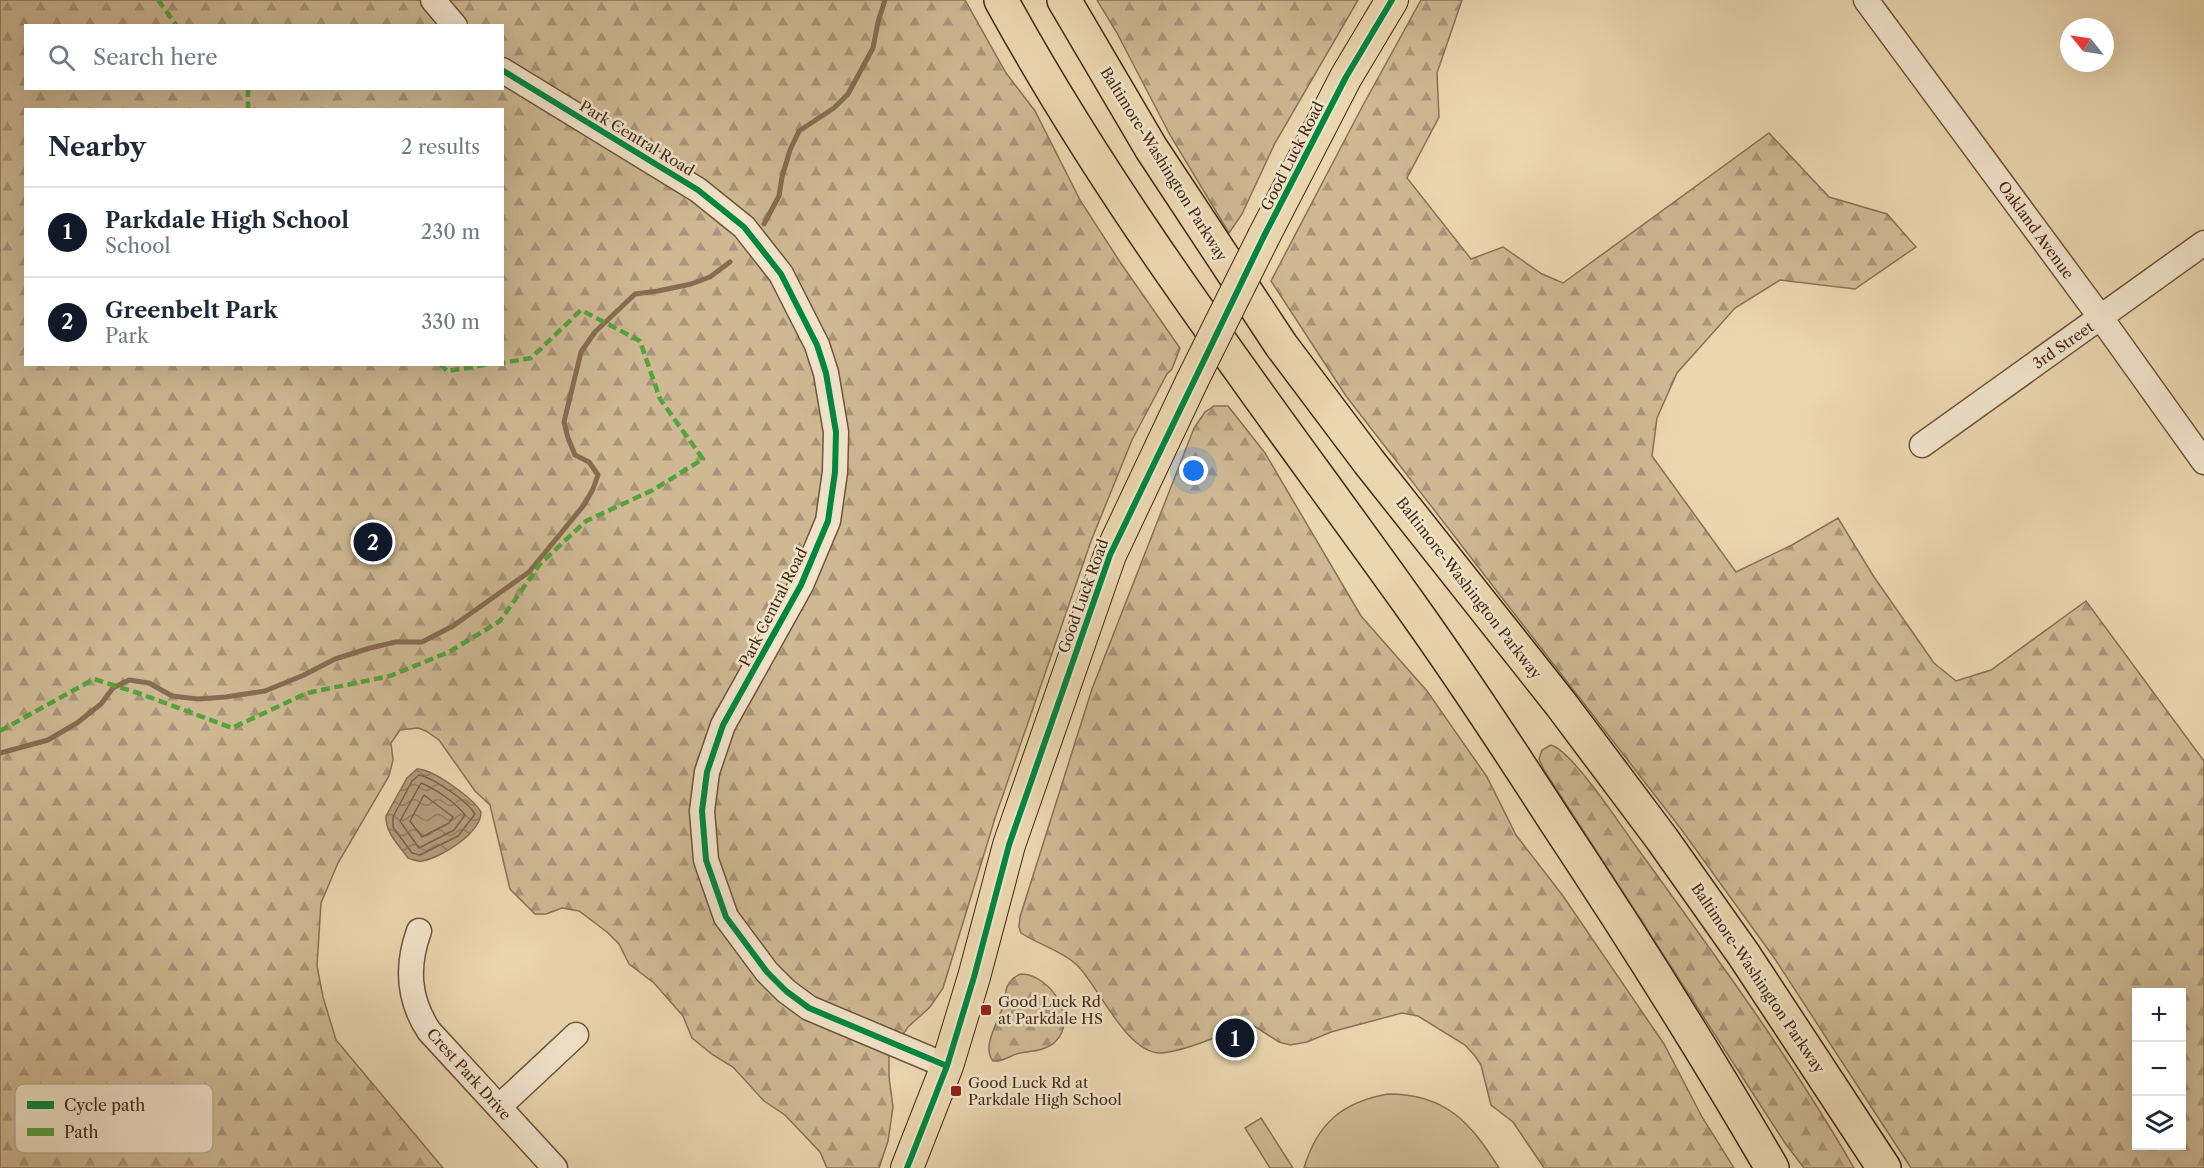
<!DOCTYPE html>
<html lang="en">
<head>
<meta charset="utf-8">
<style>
  body { margin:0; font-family:"Libre Caslon Text",serif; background:#f2f2f3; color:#1f2937 }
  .controls { position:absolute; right:18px; bottom:18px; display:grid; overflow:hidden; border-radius:0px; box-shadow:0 6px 24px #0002 }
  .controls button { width:54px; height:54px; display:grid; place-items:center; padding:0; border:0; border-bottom:2px solid #e0e1e3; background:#fff; color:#1f2937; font:30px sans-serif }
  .compass { position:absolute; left:2060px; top:18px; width:54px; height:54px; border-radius:50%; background:#fff; box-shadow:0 6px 24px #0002; rotate:300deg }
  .you { position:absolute; left:1194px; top:471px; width:21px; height:21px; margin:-15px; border:4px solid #fff; border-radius:50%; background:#1a73e8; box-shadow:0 0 0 9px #1a73e833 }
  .badge { display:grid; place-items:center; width:39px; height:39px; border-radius:50%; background:#111827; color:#fff; font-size:20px; font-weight:700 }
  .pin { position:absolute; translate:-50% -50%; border:3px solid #fff; box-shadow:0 2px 6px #0006 }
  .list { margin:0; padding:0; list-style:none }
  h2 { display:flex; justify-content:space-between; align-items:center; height:78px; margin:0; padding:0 24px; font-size:26px }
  h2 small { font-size:20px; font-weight:400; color:#747a83 }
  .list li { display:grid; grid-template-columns:39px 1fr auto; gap:18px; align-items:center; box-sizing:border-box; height:90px; padding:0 24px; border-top:2px solid #e0e1e3 }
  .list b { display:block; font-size:22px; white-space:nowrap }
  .list p { margin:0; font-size:20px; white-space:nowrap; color:#747a83 }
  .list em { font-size:20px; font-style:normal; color:#747a83 }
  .icon { flex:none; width:33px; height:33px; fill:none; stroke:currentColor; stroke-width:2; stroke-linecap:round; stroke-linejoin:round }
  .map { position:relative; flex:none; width:2204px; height:1168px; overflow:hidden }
  .search { position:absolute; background:#fff; box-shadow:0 6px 24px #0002; left:24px; top:24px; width:480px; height:66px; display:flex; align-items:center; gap:15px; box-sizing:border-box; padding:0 21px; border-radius:0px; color:#747a83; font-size:22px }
  .panel { position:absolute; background:#fff; box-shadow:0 6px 24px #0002; left:24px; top:108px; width:480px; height:258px; border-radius:0px }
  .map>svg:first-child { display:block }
  .green { fill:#ceb994; stroke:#897154; stroke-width:1.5 }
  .forest { fill:url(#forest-firs); stroke:#897154; stroke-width:1.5; fill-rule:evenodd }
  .water { fill:url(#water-waves); stroke:#866d51; stroke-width:1.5 }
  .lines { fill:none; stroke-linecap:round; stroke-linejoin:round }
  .shore { stroke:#7b6246; stroke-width:1.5 }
  .stream { stroke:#866d51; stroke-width:5 }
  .minor-casing { stroke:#6e543a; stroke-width:27 }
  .major-casing { stroke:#442913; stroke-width:34 }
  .highway-casing { stroke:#442913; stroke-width:36 }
  .minor { stroke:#f1e4cb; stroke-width:24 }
  .major { stroke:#ead6af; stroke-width:32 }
  .highway { stroke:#ead6af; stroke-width:33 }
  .major-bridge-casing { stroke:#442913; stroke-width:34; stroke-linecap:butt }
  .major-bridge { stroke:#ead6af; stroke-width:32 }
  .quiet { stroke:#55a33f; stroke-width:4.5; stroke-dasharray:9 4.5; stroke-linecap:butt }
  .cycleway-casing { stroke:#f1e4cb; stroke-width:10 }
  .cycleway { stroke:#00873e; stroke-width:6 }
  .poi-dot { fill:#8f2418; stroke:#f1e4cb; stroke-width:2 }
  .labels { text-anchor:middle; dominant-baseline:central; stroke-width:5; stroke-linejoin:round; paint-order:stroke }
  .street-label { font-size:15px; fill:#442913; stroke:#f1e4cb }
  .poi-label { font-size:15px; fill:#442913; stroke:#f1e4cb; text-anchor:start }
  .key { fill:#f1e4cb; stroke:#bdac94; stroke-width:1.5 }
  .key-label { font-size:16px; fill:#442913 }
</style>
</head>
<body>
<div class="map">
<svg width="2204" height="1168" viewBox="0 0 2204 1168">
  <defs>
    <pattern id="forest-firs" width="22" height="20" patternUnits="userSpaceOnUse" patternTransform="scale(1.5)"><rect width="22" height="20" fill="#ceb994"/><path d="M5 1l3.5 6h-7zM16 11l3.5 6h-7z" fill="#a99678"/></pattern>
    <pattern id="water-waves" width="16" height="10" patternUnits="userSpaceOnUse" patternTransform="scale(1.5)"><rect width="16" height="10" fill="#b29b7a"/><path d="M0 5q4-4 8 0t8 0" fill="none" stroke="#927e63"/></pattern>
  </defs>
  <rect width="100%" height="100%" fill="#ead6af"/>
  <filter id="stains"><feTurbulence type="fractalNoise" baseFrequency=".00333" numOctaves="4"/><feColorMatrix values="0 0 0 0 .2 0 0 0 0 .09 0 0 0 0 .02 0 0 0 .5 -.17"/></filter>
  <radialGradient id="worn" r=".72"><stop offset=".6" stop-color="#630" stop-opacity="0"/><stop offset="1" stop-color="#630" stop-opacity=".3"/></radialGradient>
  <path class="green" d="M 1388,1094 C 1446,1094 1470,1122 1499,1168 L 1304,1168 C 1317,1124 1342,1102 1388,1094 Z
    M 1261,1118 L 1293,1168 L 1270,1168 L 1245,1128 Z"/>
  <path class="forest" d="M 0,0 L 965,0 L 1006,73 L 1035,111 L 1080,200 L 1120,262 L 1180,348 L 1172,369 L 1167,374 L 1132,440 L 1091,541 L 996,815 L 943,988 L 930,1007 L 908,1027 L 889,1054 L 889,1077 L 893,1107 L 888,1141 L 879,1168 L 827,1168 L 820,1152 L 785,1115 L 764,1101 L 733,1067 L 713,1055 L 692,1038 L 683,1016 L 654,983 L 629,964 L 619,944 L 607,932 L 579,911 L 562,908 L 546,914 L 535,914 L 510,889 L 490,805 L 475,791 L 439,740 L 426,731 L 418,728 L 400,730 L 391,743 L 393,760 L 389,776 L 338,863 L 321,903 L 317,966 L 323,997 L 336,1040 L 443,1168 L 0,1168 ZM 26,26 L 502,26 L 502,88 L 26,88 ZM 26,110 L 502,110 L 502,364 L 26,364 Z
    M 1097,0 L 1358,0 L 1275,143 L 1242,214 L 1229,233 L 1170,135 L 1117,33 Z
    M 1421,0 L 1462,0 L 1437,73 L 1439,117 L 1407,178 L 1471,259 L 1503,247 L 1542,274 L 1563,283 L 1769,133 L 1829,197 L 1887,214 L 1916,247 L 1855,289 L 1780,280 L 1735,308 L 1677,373 L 1657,418 L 1652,456 L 1736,572 L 1792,545 L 1838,518 L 1874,577 L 1934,663 L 1956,681 L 1991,670 L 2086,601 L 2204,761 L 2204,1168 L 1911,1168 L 1775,959 L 1681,829 L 1346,396 L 1271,281 L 1362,107 ZM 2182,992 L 2182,1146 L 2136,1146 L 2136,992 Z
    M 1214,406 L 1228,406 L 1265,453 L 1361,616 L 1427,691 L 1487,777 L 1516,835 L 1563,896 L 1664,1044 L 1702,1117 L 1734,1168 L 1544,1168 L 1513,1122 L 1491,1105 L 1481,1065 L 1475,1056 L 1465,1045 L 1418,1016 L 1402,1013 L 1331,1032 L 1307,1042 L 1290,1045 L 1279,1042 L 1248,1022 C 1236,1024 1230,1031 1219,1036 C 1204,1042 1178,1052 1161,1053 C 1127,1054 1099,987 1077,965 C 1061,950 1039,945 1021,933 L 1019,927 L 1020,917 L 1092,689 L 1194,428 L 1205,412 Z
    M 1551,745 C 1573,752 1619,823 1635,845 C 1711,950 1789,1055 1854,1168 L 1804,1168 L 1785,1143 L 1544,770 L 1539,759 L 1542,750 Z
    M 1021,974 C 1049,974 1080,1018 1055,1042 C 1045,1051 1032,1051 1020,1053 C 1010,1055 1004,1062 993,1061 C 981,1046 999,1021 1003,1006 C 1005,1000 1005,993 1007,987 C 1010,980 1015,976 1021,974 Z"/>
  <path class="water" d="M 417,769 C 433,769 473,798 481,812 C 481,833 441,858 422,861 C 417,862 413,860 408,858 C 399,845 385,833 386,816 L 407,778 Z"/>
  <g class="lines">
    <path class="shore" d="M 419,775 C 434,778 467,801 475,814 L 458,836 L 420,855 L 412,853 L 393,827 L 393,817 L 412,781 Z
      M 421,783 C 436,789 456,803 465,815 L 454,830 L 419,848 L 400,821 Z
      M 424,795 L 453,817 L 449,823 L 422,837 L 410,821 Z"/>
    <path class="stream" d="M 764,224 L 779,196 L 782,177 L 790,150 L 799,131 L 834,108 L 848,94 L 873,48 L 878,22 L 885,0
      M 0,753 L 48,740 L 77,723 L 101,704 L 113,688 L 129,680 L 149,683 L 172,696 L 198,699 L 226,697 L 265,691 L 304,675 L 335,659 L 370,648 L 396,642 L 422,642 L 453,626 L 529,572 L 584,505 L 593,489 L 598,475 L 589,462 L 575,455 L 568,438 L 564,422 L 581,352 L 595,332 L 635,294 L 658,291 L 691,284 L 710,277 L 730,262"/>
    <defs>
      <path id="minor" d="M 433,0 L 455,26
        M 1866,0 L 2101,318 L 2204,462
        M 502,70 L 698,190 L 744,227 L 781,274 L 817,345 L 826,373 L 836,432 L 835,472 L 828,521 L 801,585 L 723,725 L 707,772 L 702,811 L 706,860 L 726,917 L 767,972 L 786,991 L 809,1008 L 947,1066
        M 1922,445 L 2204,243
        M 419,931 C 406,967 408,999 429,1031 L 555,1168
        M 499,1107 L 576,1035"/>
      <path id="major" d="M 1264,236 L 1346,77 L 1392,0
        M 907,1168 L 947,1066 L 974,977 L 1009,845 L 1110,555 L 1192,381"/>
      <path id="highway" d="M 1001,0 C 1118,214 1269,407 1411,606 C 1461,676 1509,749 1556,822 C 1631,935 1704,1051 1772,1168
        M 1064,0 L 1151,148 L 1281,345 L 1369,462 L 1560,703 L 1662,839 L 1744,955 L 1884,1168"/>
    </defs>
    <use href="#minor" class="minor-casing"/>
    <use href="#major" class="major-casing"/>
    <use href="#highway" class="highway-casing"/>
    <use href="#minor" class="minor"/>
    <use href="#major" class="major"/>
    <use href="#highway" class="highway"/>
    <defs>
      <path id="major-bridge" d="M 1192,381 L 1264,236"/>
    </defs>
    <use href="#major-bridge" class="major-bridge-casing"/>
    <use href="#major-bridge" class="major-bridge"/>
    <path class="quiet" d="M 158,0 L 177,26
      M 248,88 L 248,110
      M 440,364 L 447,371 L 489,364
      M 0,731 L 94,679 L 141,694 L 232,728 L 307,693 L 390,676 L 449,652 L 500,621 L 540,564 L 586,521 L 653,490 L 703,459 L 660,399 L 640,341 L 581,310 L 531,358 L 502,363"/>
    <defs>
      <path id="cycleway" d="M 502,70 L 698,190 L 744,227 L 781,274 L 817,345 L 826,373 L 836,432 L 835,472 L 828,521 L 801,585 L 723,725 L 707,772 L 702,811 L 706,860 L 726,917 L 767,972 L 786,991 L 809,1008 L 947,1066
        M 907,1168 L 947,1066 L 974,977 L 1009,845 L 1110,555 L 1264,236 L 1346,77 L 1392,0"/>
    </defs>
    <use href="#cycleway" class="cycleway-casing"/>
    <use href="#cycleway" class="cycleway"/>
  </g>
  <g class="poi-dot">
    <rect x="980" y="1004" width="12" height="12" rx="3"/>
    <rect x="950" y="1085" width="12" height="12" rx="3"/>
  </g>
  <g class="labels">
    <g class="street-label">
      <text transform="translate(637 138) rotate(31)">Park Central Road</text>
      <text transform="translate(1292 156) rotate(-63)">Good Luck Road</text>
      <text transform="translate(1164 164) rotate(58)">Baltimore-Washington Parkway</text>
      <text transform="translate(2036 230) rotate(54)">Oakland Avenue</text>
      <text transform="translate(2063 345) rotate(-35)">3rd Street</text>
      <text transform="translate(1469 588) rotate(52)">Baltimore-Washington Parkway</text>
      <text transform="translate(1083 596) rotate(-70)">Good Luck Road</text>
      <text transform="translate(773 607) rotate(-63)">Park Central Road</text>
      <text transform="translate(1758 978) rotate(56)">Baltimore-Washington Parkway</text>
      <text transform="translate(469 1074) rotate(48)">Crest Park Drive</text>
    </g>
    <g class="poi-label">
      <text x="998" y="1001">Good Luck Rd<tspan x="998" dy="17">at Parkdale HS</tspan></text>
      <text x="968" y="1082">Good Luck Rd at<tspan x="968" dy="17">Parkdale High School</tspan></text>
    </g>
  </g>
  <rect x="15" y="1084" width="198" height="69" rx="9" class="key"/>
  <rect x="27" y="1101" width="27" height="8" fill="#00873e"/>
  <rect x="27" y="1128" width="27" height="8" fill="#55a33f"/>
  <g class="key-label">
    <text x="64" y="1111">Cycle path</text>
    <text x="64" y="1138">Path</text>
  </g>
  <rect width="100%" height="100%" filter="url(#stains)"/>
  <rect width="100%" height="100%" fill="url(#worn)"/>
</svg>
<div class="controls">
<button>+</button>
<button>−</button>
<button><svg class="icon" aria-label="layers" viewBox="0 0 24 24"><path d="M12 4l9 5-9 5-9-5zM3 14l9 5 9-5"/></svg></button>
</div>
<svg class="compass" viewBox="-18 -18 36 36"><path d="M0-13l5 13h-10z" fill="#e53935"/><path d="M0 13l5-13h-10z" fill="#747a83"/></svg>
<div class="you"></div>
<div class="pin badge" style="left:1235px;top:1038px">1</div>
<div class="pin badge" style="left:373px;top:542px">2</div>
<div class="search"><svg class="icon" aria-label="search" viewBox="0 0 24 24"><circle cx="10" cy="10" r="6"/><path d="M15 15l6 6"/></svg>Search here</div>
<section class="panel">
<h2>Nearby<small>2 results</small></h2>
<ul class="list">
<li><span class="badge">1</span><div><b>Parkdale High School</b><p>School</p></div><em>230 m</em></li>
<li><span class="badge">2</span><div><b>Greenbelt Park</b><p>Park</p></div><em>330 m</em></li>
</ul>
</section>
</div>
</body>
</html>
